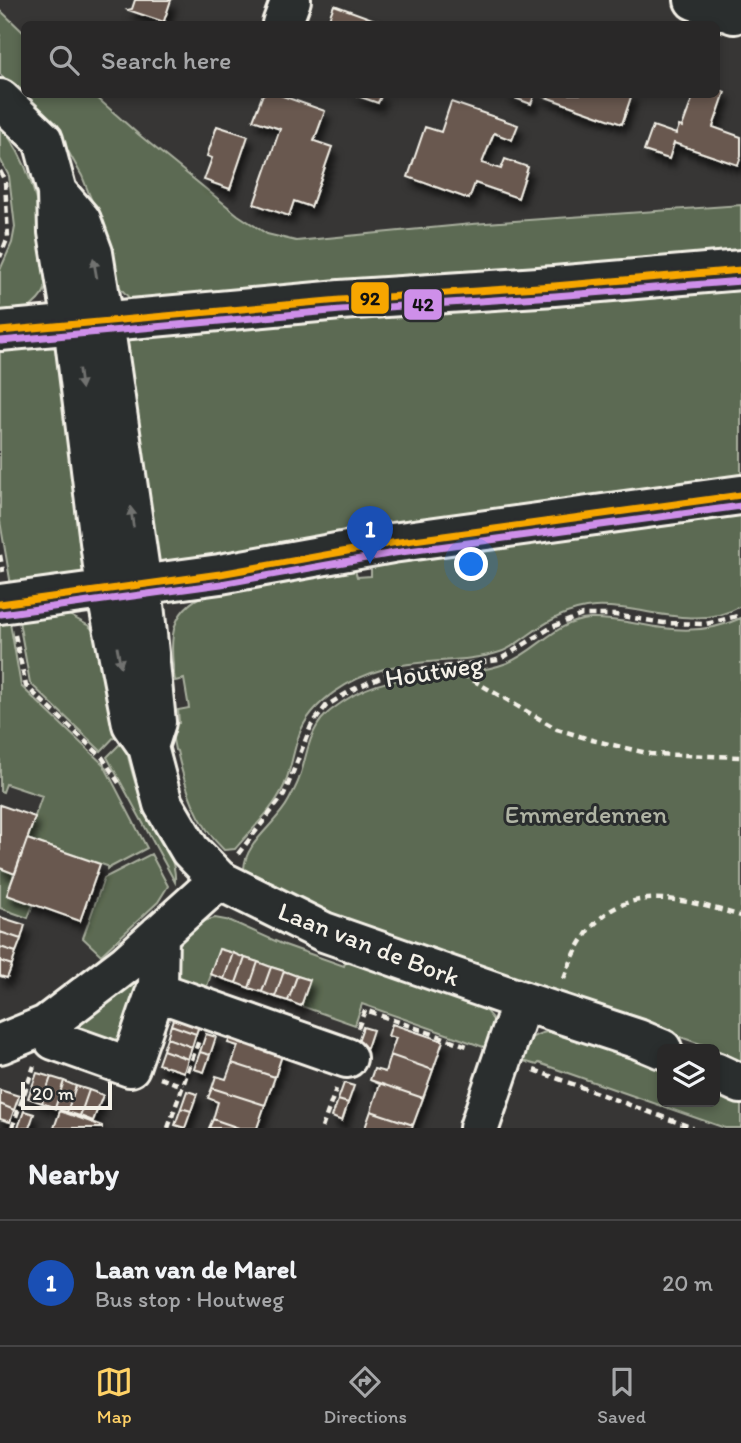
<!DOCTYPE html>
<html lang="en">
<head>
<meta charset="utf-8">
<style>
  body { margin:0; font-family:Itim,sans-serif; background:#353434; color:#f1f3f6 }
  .controls { position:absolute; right:21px; bottom:21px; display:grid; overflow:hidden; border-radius:10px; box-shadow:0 4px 10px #0003 }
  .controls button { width:63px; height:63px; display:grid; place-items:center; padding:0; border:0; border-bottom:2px solid #454445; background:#292828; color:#f1f3f6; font:35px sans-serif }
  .scale { position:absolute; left:21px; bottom:18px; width:91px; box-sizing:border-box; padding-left:7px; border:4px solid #f4f1e8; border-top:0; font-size:19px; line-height:24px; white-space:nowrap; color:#f4f1e8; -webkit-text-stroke:5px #2a2d2e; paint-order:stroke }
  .you { position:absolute; left:472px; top:565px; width:24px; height:24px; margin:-18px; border:5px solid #fff; border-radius:50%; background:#1a73e8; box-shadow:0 0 0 10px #1a73e833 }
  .badge { display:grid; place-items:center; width:46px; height:46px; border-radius:50%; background:#ffd166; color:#fff; font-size:23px; font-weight:700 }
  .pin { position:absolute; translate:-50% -58px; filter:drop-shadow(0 2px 4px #0008) }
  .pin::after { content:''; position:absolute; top:37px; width:24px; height:21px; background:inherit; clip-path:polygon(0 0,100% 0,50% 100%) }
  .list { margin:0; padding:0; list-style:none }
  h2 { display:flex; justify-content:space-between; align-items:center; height:91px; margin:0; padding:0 28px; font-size:30px }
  h2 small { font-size:23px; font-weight:400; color:#a5a6a8 }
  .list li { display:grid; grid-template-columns:46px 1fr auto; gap:21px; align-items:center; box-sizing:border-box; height:126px; padding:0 28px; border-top:2px solid #454445 }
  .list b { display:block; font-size:26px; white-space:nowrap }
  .list p { margin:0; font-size:23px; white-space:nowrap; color:#a5a6a8 }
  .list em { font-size:23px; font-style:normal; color:#a5a6a8 }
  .icon { flex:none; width:38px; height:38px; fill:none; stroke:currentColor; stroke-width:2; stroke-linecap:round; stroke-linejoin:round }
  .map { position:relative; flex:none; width:741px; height:1128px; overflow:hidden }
  .search { position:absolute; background:#292828; box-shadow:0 4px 10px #0003; left:21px; right:21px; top:21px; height:77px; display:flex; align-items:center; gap:18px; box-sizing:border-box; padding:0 24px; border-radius:10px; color:#a5a6a8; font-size:26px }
  .sheet { height:217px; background:#292828 }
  nav { display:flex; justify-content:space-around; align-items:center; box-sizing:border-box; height:98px; border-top:2px solid #454445; background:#292828; font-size:19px; color:#a5a6a8 }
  nav a { display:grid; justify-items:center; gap:4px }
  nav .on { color:#ffd166 }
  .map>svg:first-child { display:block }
  .green { fill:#5c6a52; stroke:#a8ae9d; stroke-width:2 }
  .building { fill:#695950; stroke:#f4f1e8; stroke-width:2; filter:url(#shadow) }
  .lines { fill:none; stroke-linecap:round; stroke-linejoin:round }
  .minor-casing { stroke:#f4f1e8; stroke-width:44 }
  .path { stroke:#f4f1e8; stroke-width:4.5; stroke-dasharray:7 5; stroke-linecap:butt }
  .minor { stroke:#2a2d2e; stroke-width:38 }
  .bus-1-casing { stroke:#2a2d2e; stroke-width:12 }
  .bus-2-casing { stroke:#2a2d2e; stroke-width:12 }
  .bus-1 { stroke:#f7a600; stroke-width:7 }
  .bus-2 { stroke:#ce8fe9; stroke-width:7 }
  .oneway { fill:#71726f }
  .labels { text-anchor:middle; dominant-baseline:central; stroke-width:6; stroke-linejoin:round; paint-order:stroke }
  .street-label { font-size:26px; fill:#f4f1e8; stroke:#2a2d2e }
  .park-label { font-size:26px; fill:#b0b4a4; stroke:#2a2d2e }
  .line-badge { stroke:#2a2d2e; stroke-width:2.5 }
  .pale-badge-label { font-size:19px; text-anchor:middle; font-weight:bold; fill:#111 }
</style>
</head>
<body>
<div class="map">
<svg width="741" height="1128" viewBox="0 0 741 1128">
  <defs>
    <filter id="shadow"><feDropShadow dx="4.5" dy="8" stdDeviation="3.5" flood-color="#0009"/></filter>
  </defs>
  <rect width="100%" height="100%" fill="#373635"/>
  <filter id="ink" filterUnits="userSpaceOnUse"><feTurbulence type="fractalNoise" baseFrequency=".0143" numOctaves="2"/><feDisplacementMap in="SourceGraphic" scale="14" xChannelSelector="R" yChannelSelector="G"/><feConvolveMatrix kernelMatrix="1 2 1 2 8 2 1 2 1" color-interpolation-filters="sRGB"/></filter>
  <g filter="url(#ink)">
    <path class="green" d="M 0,10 L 24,33 L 24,94 L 94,95 L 138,134 L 238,215 L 267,234 L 296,241 L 472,224 L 741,205 L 741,255 L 144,305 L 130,299 L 113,280 L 95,209 L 82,176 L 63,142 L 34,105 L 0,74 Z
      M 0,126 C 30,160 38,203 45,246 C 46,255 50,268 49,278 C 45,303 21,314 0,324 L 0,270 L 12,243 L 15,227 L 9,176 L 0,159 Z
      M 741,285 L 741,481 L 168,570 L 152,560 L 125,339 L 132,333 Z
      M 0,342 L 52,343 L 60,351 L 85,573 L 12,591 L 0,521 Z
      M 741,510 L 741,606 C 695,633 643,604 595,607 C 568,609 549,620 527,636 C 519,642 510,649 500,652 C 463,664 422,658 384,669 C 351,678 311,701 299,735 C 293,752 291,770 284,786 C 273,810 251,830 235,849 L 224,850 C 196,823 185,787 177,751 L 175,750 L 170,724 L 179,723 L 178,710 L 189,708 L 184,679 L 175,681 C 168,637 169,605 217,590 L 355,570 L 357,577 L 371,576 L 371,562 Z
      M 17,610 L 62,611 L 89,626 L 100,638 L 121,730 L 101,751 L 30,683 Z
      M 8,611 L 21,686 L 104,765 L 147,848 L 107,869 L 107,866 L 27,839 L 42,796 L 6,784 L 3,792 L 0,791 L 0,613 Z
      M 741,618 L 741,1062 L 715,1049 L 412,944 L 320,909 L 252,876 L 244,869 C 245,842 277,824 289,800 C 293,792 298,784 300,776 C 306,759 307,742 317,726 C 323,715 334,708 344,701 C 395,666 452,683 507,663 C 537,651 556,621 590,619 C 616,618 638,625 663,628 C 690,632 717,629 741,618 Z
      M 124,740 C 130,765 136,790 147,813 C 157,836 177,856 175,882 L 107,757 Z
      M 151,854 L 168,886 L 158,902 L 101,955 L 83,938 L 104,878 Z
      M 0,868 L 14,873 L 7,895 L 33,904 L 28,918 L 0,908 Z
      M 200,914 L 204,921 L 215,918 L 231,921 L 282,944 L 344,966 L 347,958 L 473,1002 C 497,1016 497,1025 495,1051 L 362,1004 L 355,1025 L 301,1006 L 309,980 L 220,949 L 205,992 L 185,994 L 168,964 L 170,951 Z
      M 143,969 L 125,1048 L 64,1031 Z
      M 547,1032 L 562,1033 L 662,1068 L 662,1102 L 715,1102 L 715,1087 L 741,1099 L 741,1128 L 725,1128 L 539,1063 L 537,1065 L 516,1059 C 524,1044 529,1035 547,1032 Z"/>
    <path class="building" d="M 135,0 L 171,0 L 164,21 L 167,23 L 128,10 L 132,9 Z
      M 334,5 L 378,21 L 377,24 L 327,24 Z
      M 716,89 L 725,92 L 713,127 L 741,137 L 741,156 L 738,165 L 674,143 L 669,159 L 644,151 L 653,126 L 676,134 L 679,126 L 682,127 L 694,94 L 716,94 Z
      M 263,94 L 277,94 L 325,111 L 314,141 L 332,147 L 311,207 L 294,201 L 289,216 L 254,204 L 280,129 L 253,120 Z
      M 352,94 L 382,94 L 378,103 Z
      M 504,94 L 535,94 L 531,104 Z
      M 537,94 L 632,94 L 622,124 Z
      M 451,102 L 518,125 L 512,140 L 494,133 L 482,163 L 501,169 L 505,159 L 528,167 L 518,198 L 475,183 L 469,199 L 408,177 L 425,127 L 441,132 Z
      M 217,126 L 248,136 L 230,189 L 204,180 L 212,158 L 207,156 Z
      M 0,805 L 35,817 L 15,874 L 0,868 Z
      M 27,839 L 100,864 L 80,921 L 7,895 Z
      M 0,917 L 25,925 L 21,939 L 0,932 Z
      M 0,932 L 21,939 L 16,952 L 0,947 Z
      M 0,947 L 16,952 L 12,965 L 0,961 Z
      M 219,949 L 233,953 L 224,979 L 210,974 Z
      M 233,953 L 245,958 L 236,983 L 224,979 Z
      M 245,958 L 258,962 L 249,988 L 236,983 Z
      M 0,961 L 12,965 L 7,978 L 0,976 Z
      M 258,962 L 271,967 L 262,992 L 249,988 Z
      M 271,967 L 284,971 L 275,997 L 262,992 Z
      M 284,971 L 297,976 L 288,1001 L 275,997 Z
      M 297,976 L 310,980 L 301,1006 L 288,1001 Z
      M 176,1011 L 201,1020 L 196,1034 L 171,1025 Z
      M 392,1024 L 443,1041 L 433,1070 L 390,1055 L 396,1038 L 388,1036 Z
      M 171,1025 L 196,1034 L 192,1047 L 167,1038 Z
      M 363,1027 L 373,1030 L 367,1048 L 357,1044 Z
      M 232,1031 L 284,1049 L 275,1077 L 232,1063 L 238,1046 L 228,1043 Z
      M 206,1034 L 216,1037 L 210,1055 L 200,1052 Z
      M 167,1038 L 192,1047 L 188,1059 L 163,1050 Z
      M 163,1050 L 188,1059 L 184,1072 L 158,1064 Z
      M 200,1052 L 210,1055 L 204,1072 L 194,1069 Z
      M 390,1055 L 433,1070 L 423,1098 L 370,1080 L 374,1069 L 385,1072 Z
      M 232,1063 L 275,1077 L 265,1105 L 212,1088 L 216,1076 L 226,1079 Z
      M 37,1073 L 51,1077 L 42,1103 L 28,1098 Z
      M 51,1077 L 64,1081 L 55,1108 L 42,1103 Z
      M 370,1080 L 423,1098 L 413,1125 L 371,1111 L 380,1084 Z
      M 64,1081 L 76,1086 L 67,1112 L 55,1108 Z
      M 344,1083 L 354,1086 L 348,1103 L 338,1100 Z
      M 76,1086 L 89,1090 L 80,1116 L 67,1112 Z
      M 212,1088 L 265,1105 L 257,1128 L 239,1128 L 213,1119 L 218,1102 L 208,1098 Z
      M 0,1090 L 19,1096 L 14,1110 L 0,1104 Z
      M 89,1090 L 103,1095 L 93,1121 L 80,1116 Z
      M 187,1091 L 197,1094 L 191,1111 L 181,1108 Z
      M 338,1100 L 348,1103 L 342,1121 L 332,1117 Z
      M 0,1104 L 14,1110 L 10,1122 L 0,1119 Z
      M 181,1108 L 191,1111 L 185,1128 L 175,1125 Z
      M 24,1111 L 34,1114 L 29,1128 L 18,1128 Z
      M 60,1111 L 102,1126 L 102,1128 L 54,1128 Z
      M 371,1111 L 413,1125 L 412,1128 L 365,1128 Z
      M 213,1119 L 239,1128 L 209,1128 Z"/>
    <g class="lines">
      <defs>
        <path id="minor" d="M 694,0 L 734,14 L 739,0
          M 282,24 L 291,0
          M 0,99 L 43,140 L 57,192
          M 0,331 L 340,300 L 554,286 L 741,270
          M 0,604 L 220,574 L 392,543 L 741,495
          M 148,747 L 156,722 L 142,585 L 104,322 L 93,253 L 81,220 L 57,192 L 58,232 L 73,324 L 106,590 L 132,724 L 148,747 L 163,804 L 190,850 L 219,880 L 324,932 L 522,1001 L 638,1039 L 662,1049
          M 156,991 L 347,1058
          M 46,1025 L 54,1040 L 130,1067 L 158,985 L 159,934
          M 0,1044 L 46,1025 L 126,964 L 219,880
          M 715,1072 L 741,1084
          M 479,1128 L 522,1001"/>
      </defs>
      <use href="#minor" class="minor-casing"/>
      <path class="path" d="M 0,171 L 5,181 L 8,237 L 0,257
        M 0,555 L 3,572
        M 15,635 L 26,686 L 102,757 L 121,786
        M 452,668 L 557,729 L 592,740 L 651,754 L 741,757
        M 238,854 L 284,795 L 311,726 L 326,706 L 352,690 L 387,674 L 499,660 L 552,627 L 582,615 L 615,615 L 664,623 L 706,624 L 741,615
        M 564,979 C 599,881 656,890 741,916
        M 358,1028 L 365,1010 L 470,1047
        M 534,1070 L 693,1128
        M 160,1078 L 183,1086
        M 12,1128 L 34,1066
        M 168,1128 L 199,1040
        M 322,1128 L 336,1089"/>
      <use href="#minor" class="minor"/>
      <defs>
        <path id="bus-1" d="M 0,331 L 340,300 L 554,286 L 741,270
          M 0,604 L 220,574 L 392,543 L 741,495"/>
        <path id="bus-2" d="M 1,341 L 341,310 L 555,296 L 741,281
          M 1,614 L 221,584 L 394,553 L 741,506"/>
      </defs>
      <use href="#bus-1" class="bus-1-casing"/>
      <use href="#bus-2" class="bus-2-casing"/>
      <use href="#bus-1" class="bus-1"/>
      <use href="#bus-2" class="bus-2"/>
    </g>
    <defs><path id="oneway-solid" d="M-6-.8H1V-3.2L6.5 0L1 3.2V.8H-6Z" transform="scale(1.75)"/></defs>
    <g class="oneway">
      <use href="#oneway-solid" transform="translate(95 268) rotate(-100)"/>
      <use href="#oneway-solid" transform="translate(80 379) rotate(83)"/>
      <use href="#oneway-solid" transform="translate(132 517) rotate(-98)"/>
      <use href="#oneway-solid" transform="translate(119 657) rotate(79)"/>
    </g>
  </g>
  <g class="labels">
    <g class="street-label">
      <text transform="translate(434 671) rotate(-9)">Houtweg</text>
      <text transform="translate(369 944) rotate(21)">Laan van de Bork</text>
    </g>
    <g class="park-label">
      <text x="586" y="814">Emmerdennen</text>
    </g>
  </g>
  <g class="line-badge">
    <rect x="350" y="281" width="40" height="34" rx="7" fill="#f7a600"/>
    <rect x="403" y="288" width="40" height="33" rx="7" fill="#ce8fe9"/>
  </g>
  <g class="pale-badge-label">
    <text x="370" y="305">92</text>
    <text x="423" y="311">42</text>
  </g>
</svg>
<div class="controls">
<button><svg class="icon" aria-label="layers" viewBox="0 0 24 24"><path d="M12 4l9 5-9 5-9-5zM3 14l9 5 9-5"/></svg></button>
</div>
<div class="scale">20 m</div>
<div class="you"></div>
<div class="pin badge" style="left:370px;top:564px;background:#1a4fb4">1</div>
<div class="search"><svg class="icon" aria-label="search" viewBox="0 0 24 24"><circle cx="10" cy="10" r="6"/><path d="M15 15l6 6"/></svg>Search here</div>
</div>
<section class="sheet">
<h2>Nearby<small></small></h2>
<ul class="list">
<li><span class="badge" style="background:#1a4fb4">1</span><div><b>Laan van de Marel</b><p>Bus stop · Houtweg</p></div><em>20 m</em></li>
</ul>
</section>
<nav>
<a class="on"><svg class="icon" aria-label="map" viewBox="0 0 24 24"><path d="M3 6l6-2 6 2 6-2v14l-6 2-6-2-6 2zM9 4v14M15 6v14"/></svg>Map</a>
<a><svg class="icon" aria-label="directions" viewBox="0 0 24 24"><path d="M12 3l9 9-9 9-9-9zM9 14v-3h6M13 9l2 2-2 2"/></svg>Directions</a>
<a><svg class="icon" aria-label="saved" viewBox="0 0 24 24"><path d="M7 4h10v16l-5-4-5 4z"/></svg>Saved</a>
</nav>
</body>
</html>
